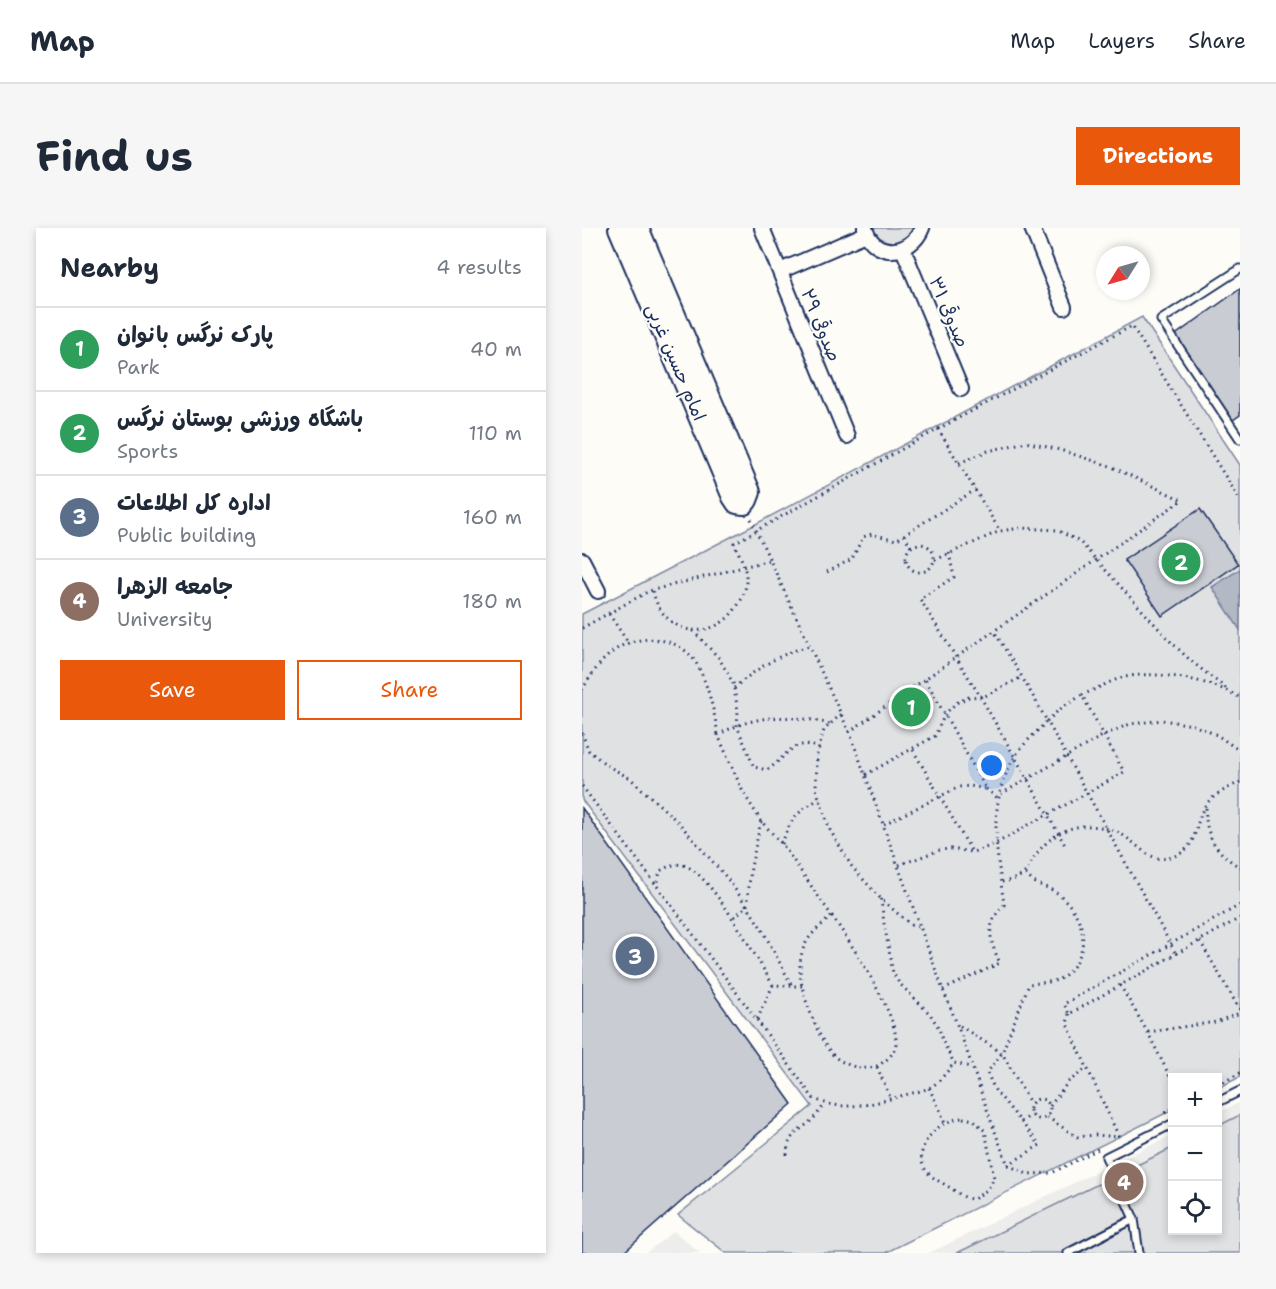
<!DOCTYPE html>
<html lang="en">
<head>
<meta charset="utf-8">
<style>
  body { margin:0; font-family:"Shantell Sans","Playpen Sans Arabic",sans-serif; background:#f6f6f7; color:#1f2937 }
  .controls { position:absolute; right:18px; bottom:18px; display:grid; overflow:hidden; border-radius:0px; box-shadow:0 3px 9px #0003 }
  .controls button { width:54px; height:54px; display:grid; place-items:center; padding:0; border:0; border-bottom:2px solid #e0e1e3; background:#fff; color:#1f2937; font:30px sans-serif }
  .compass { position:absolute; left:514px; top:18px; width:54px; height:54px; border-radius:50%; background:#fff; box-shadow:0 3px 9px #0003; rotate:233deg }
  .you { position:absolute; left:410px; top:538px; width:21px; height:21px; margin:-15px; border:4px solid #fff; border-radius:50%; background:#1a73e8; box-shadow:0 0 0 9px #1a73e833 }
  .badge { display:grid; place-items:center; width:39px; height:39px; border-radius:50%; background:#ea580c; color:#fff; font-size:20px; font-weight:700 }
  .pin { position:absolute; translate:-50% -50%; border:3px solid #fff; box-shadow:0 2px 6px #0006 }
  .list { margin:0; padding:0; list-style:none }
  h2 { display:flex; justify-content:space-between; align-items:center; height:78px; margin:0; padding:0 24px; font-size:26px }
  h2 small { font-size:20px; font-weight:400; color:#747a83 }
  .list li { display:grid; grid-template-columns:39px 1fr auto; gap:18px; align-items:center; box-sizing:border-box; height:84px; padding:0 24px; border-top:2px solid #e0e1e3 }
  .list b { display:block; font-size:22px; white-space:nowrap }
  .list p { margin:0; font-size:20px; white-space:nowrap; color:#747a83 }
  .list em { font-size:20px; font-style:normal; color:#747a83 }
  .actions { display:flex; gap:12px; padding:18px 24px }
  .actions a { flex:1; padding:14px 0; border:2px solid #ea580c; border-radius:0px; text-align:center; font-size:21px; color:#ea580c }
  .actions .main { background:#ea580c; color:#fff }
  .icon { flex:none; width:33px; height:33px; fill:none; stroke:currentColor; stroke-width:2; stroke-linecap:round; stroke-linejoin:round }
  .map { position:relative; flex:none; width:658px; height:1025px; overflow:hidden; border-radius:0px }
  header { display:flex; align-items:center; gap:36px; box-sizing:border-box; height:84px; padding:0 30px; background:#fff; border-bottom:2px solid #e0e1e3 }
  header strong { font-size:28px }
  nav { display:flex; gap:33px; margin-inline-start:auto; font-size:21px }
  .intro { display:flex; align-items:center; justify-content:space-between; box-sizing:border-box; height:144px; padding:0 36px }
  h1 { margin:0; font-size:42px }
  .button { padding:15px 27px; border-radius:0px; background:#ea580c; color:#fff; font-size:21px; font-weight:700 }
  main { display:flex; gap:36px; padding:0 36px }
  aside { flex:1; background:#fff; border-radius:0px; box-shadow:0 3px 9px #0003 }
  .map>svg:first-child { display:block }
  .built { fill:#edeeec }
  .green { fill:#e0e1e3; stroke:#7e88a0; stroke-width:1.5 }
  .water { fill:#b3b8c5; stroke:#76819c; stroke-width:1.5 }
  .building { fill:#c9ccd3; stroke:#1b2f5e; stroke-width:1.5 }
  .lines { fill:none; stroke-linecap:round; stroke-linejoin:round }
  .service-casing { stroke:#1b2f5e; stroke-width:11 }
  .minor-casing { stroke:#1b2f5e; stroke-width:18 }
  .secondary-casing { stroke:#1b2f5e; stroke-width:24 }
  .path { stroke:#1b2f5e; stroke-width:3; stroke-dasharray:1.5 4.5; stroke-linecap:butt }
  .service { stroke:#fdfcf7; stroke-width:7 }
  .minor { stroke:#fdfcf7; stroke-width:14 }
  .secondary { stroke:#fdfcf7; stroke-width:20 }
  .labels { text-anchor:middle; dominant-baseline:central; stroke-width:4.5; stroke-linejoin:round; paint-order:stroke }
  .street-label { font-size:18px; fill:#1b2f5e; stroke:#fdfcf7 }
</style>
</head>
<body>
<header>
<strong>Map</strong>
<nav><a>Map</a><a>Layers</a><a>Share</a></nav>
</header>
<div class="intro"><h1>Find us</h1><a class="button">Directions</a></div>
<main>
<aside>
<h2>Nearby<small>4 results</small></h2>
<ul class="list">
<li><span class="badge" style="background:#2e9e5b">1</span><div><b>پارک نرگس بانوان</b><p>Park</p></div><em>40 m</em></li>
<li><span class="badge" style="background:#2e9e5b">2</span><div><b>باشگاه ورزشی بوستان نرگس</b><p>Sports</p></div><em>110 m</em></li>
<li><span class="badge" style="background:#5c6f8a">3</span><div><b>اداره کل اطلاعات</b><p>Public building</p></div><em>160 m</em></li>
<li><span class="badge" style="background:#8d6e63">4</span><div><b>جامعه الزهرا</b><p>University</p></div><em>180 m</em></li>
</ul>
<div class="actions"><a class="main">Save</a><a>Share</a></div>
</aside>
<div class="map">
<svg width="658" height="1025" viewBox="0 0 658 1025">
  <rect width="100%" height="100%" fill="#fdfcf7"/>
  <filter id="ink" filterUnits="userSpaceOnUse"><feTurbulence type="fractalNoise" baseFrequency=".0167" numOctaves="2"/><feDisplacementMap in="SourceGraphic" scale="12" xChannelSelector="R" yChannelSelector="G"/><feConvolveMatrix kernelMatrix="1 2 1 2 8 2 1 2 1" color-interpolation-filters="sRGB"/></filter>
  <g filter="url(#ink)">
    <path class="built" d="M 658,874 L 658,1025 L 347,1025 L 590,907 L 590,1002 L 636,1002 L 636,885 Z
      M 92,1003 L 118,1025 L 64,1025 Z"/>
    <path class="green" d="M 289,0 L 334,0 C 332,3 328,10 325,12 C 310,23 297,12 289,0 Z
      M 560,89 L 658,237 L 658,849 L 636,860 L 636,850 L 590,850 L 590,882 L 303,1025 L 144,1025 L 96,987 L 230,878 L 0,572 L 0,386 L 172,297 Z
      M 658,887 L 658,1025 L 375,1025 L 590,920 L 590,1002 L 636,1002 L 636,898 Z"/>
    <path class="water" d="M 658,341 L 658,402 L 630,359 Z"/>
    <path class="building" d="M 658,61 L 658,187 L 651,192 L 592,108 Z
      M 618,281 L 656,336 L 580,388 L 542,332 Z
      M 0,580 L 210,876 L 41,1025 L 0,1025 Z"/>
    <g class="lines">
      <defs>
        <path id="service" d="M 658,41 L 579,92 L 658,211
          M 636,874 L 658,863
          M 486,1025 L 552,991
          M 557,1025 L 552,991 L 524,929 L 590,896"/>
        <path id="minor" d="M 180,0 L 265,208
          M 283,0 C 291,31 329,28 340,0
          M 450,0 L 482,79
          M 321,21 L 379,161
          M 198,43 L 284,6
          M 0,332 L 16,363"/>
        <path id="secondary" d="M 37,0 L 151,269 L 155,275 L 162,276 L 165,272 L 168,264 L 56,0"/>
      </defs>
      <use href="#service" class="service-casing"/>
      <use href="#minor" class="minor-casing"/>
      <use href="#secondary" class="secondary-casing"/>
      <path class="path" d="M 356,201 L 418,303
        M 377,235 L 406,223 L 444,214 L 478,222 L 528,238 L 600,272 L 412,403
        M 169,291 L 269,508 L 361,762 C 386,819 402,879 426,937 L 445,946 L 470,945 L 516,921
        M 322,307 L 329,319
        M324 330a14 14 0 1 1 28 0a14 14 0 1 1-28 0Z
        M 367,325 L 372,349 L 338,371 L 398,468 L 483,617
        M 353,332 L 418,303 L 439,300 L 475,302 L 498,314 L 589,414 L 609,433 L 646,462
        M 245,344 L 270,331 L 281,309 L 290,306 L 314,312 L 393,262
        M 71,363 C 80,406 128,417 154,380 C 159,373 164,364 164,354 C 165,340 158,328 152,315 L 356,201 L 550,98 L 658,272
        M 27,386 L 47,416
        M 0,400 L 67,363 L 188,332
        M 111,403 L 137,430 L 151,455 L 156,483 L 155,498 L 172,539 L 185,542 C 206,529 209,509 237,520
        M 152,460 C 174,441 198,425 228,418
        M 0,462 C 8,449 16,436 28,426 C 49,407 85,406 106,425 C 123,440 133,486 136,507
        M 500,467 C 513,462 526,454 539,450 C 570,441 632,452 658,470
        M 259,486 L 242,502 L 235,526 L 234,561 L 248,602 L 270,639 L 299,671 L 329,697 L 338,699
        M 267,504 L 412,403 L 440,449 L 403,468 L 387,469 L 374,475 L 363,486 L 353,508 L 283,547
        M 0,505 L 7,523 L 26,538 L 49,551 L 96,594 L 145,650 L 165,678 L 151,690
        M 331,522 L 390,624 C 411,619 429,607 448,596 C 480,579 511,562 542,544 L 500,467 L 477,482 L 465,493 L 594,726
        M 0,558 L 75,658
        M 404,561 L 417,571
        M 419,566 L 522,507 L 548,496 L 580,492 L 611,497 L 635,507 L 658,523
        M 624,580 C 622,607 635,626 658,639
        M 179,593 L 161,564 L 136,507 C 172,486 209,486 248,496
        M 302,596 L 377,559 L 388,558 L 404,561 L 343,451
        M 200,616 C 208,591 215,584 237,571
        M 317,637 L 358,622 L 369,621 L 390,624
        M 420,654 C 427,653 435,651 441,646 C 446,643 448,636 451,631 C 463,613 480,599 503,598 C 515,598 529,600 539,606 C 561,619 570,641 599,625 C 618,614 612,588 627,573 C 635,565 648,559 658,554
        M 299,671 L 302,695 L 311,745 L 317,755 L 348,786 L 357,800 L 360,812 L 372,835 L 388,839
        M 658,677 L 482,776 L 487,786 L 658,690
        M 250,688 C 267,713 315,784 314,814 C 314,824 307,830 300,835 C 287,845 269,839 257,832 C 244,823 238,807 232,794 C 222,769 209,735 227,710 C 233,702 242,695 250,688 Z
        M 618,713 L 658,782
        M 191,757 L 175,792 L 75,658 L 78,643 C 87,638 95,634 104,638 C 131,649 174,730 191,757 L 210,758
        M 538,757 L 566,805 L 590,853
        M 220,758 L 210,758 L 180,701 L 165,678 L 169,639 L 179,593 L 200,616 L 250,688
        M 361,762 L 418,735 C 407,712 403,696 422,677 C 415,622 403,573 436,524 C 444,513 456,503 465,493 L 440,449
        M 487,786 L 485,796 L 537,909
        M 175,792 L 231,870 C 260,885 291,876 322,867 C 331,865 341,863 349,859 C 358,853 365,844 372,835
        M 378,798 L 420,825 L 448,875
        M 566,804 L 634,794 L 658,785
        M 295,839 L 309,871
        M 636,857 L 658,845
        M 347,860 L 358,882 L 363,896
        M448 881a10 10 0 1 1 20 0a10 10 0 1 1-20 0Z
        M 468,878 L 486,854 L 505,840
        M 583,885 L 590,881
        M 465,889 L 495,909 L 514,907 L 537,909
        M 381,890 L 392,892 L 403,903 L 412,950 L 406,961 L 392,971 C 381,971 376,964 367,959 C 357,953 343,947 340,934 C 336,911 361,891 381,890 Z
        M 439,894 L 449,887
        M 205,927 C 206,905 216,905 230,892 C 235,887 239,881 243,876
        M 426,937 L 458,917 L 413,862 L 405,845 L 420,825 L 447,756 C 455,755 466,755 475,752 C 483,749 491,740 495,733 C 507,710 499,688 481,670 C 468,656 454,661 443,645"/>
      <use href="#service" class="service"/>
      <use href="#minor" class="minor"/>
      <use href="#secondary" class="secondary"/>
    </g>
  </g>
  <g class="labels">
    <g class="street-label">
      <text transform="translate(367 84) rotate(67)">صدوقی ۳۱</text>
      <text transform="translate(239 97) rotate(68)">صدوقی ۲۹</text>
      <text transform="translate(94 134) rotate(67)">امام حسین غربی</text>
    </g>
  </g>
</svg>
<div class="controls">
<button>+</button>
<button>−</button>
<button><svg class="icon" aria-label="locate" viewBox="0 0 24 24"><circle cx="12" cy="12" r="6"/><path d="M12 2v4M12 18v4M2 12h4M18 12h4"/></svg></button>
</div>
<svg class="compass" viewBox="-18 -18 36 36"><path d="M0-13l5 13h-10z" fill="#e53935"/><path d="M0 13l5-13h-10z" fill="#747a83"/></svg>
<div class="you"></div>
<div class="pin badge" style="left:329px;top:479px;background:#2e9e5b">1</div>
<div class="pin badge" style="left:599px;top:334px;background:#2e9e5b">2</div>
<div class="pin badge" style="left:53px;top:728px;background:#5c6f8a">3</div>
<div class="pin badge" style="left:542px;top:954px;background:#8d6e63">4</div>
</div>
</main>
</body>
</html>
